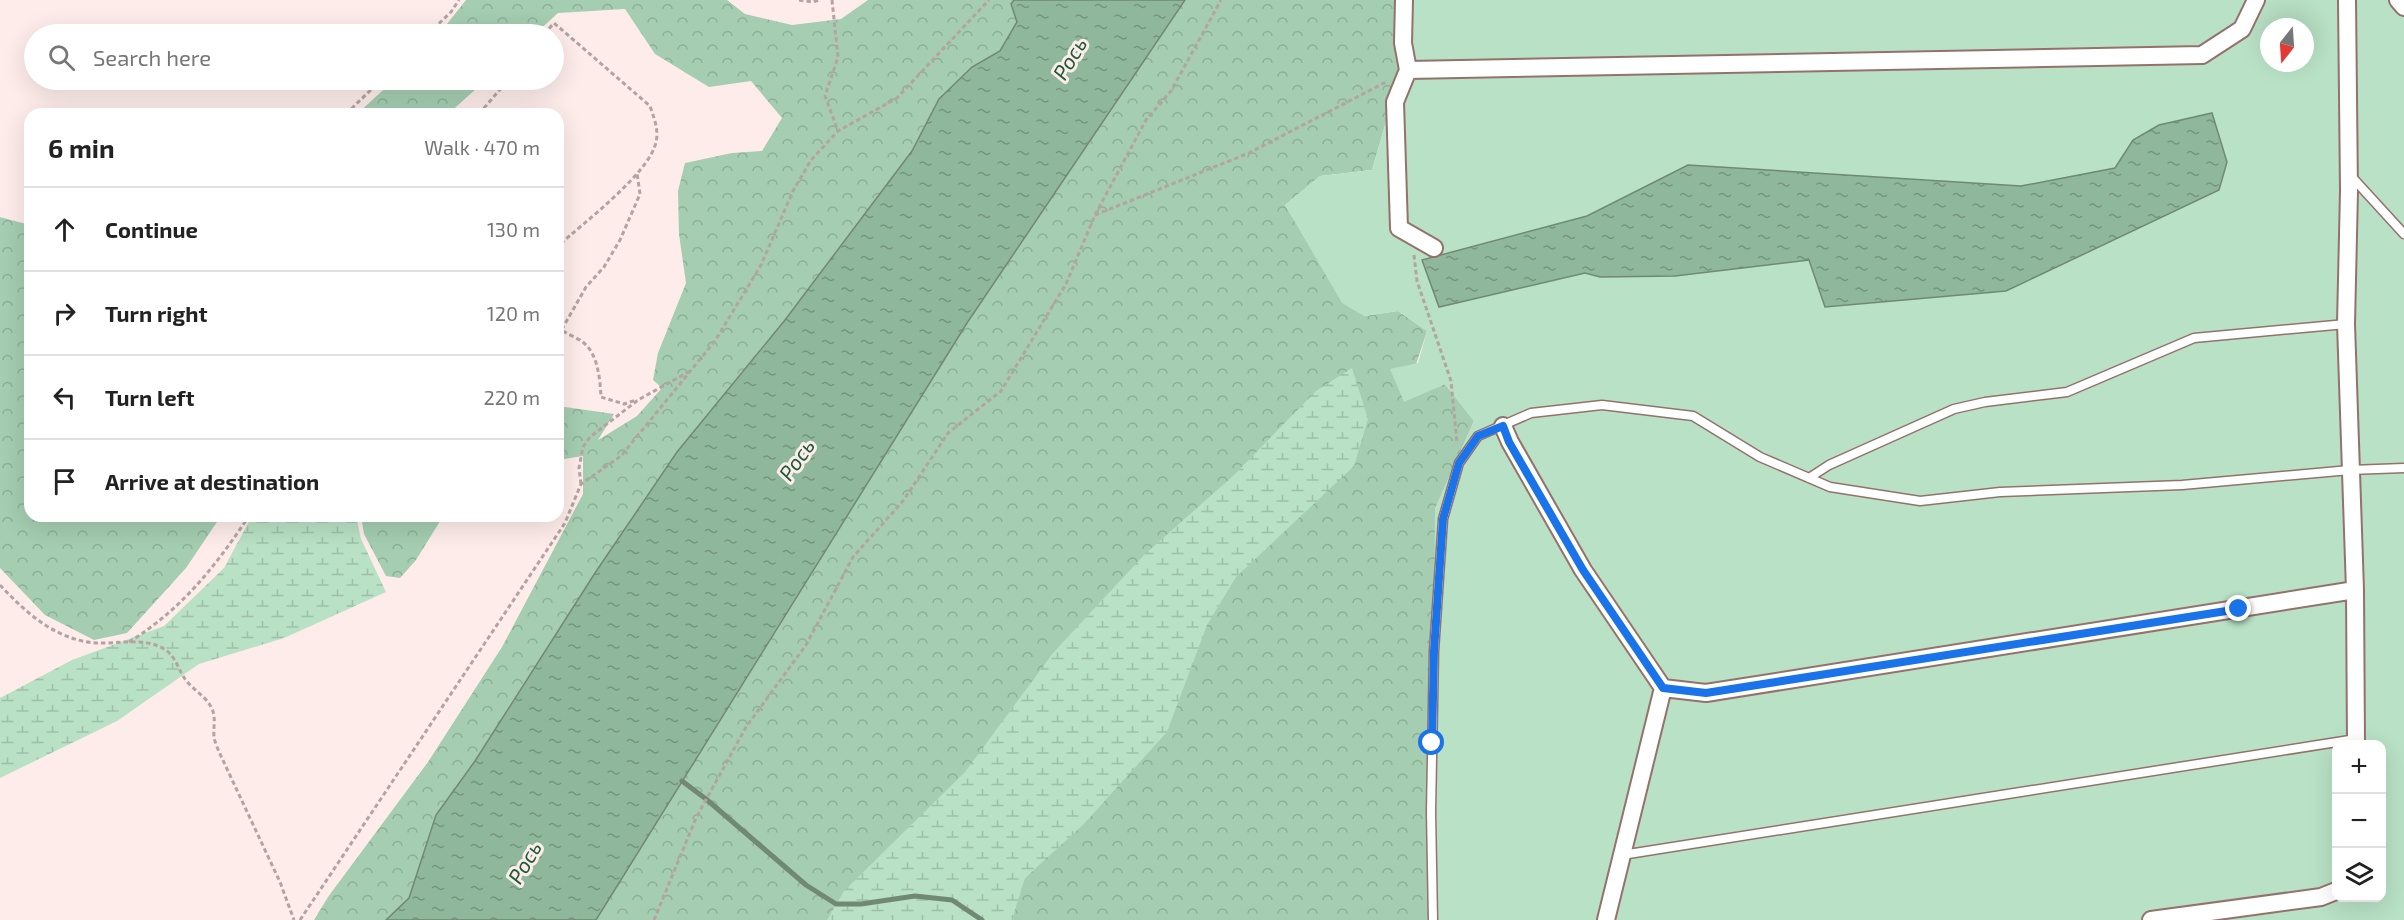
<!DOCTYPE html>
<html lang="en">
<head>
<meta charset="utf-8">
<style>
  body { margin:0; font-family:"Exo 2",sans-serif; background:#f6f6f6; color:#222 }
  .controls { position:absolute; right:18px; bottom:18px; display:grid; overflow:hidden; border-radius:12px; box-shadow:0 6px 24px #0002 }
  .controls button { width:54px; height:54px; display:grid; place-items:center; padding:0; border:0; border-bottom:2px solid #e0e0e0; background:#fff; color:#222; font:30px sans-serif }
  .compass { position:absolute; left:2260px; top:18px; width:54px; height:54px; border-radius:50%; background:#fff; box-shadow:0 6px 24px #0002; rotate:197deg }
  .stop { position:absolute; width:18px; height:18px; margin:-14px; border:4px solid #1a73e8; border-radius:50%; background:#fff }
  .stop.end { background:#1a73e8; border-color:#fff; box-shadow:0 2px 6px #0008 }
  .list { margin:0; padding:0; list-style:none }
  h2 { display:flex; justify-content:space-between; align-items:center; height:78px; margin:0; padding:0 24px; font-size:26px }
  h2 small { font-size:20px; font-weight:400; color:#767676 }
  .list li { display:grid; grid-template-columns:39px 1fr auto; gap:18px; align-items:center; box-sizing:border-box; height:84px; padding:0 24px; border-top:2px solid #e0e0e0 }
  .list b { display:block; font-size:22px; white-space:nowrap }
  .list em { font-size:20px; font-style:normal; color:#767676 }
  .icon { flex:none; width:33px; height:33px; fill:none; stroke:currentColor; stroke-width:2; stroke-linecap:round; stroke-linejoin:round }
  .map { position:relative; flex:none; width:2404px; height:920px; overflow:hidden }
  .search { position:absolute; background:#fff; box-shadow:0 6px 24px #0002; left:24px; top:24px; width:540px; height:66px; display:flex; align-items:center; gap:15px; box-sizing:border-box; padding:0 21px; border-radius:33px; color:#767676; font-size:22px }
  .panel { position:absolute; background:#fff; box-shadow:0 6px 24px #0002; left:24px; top:108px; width:540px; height:414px; border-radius:18px }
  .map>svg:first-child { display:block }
  .forest { fill:url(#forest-crowns) }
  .wetland { fill:url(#wetland-marsh) }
  .garden { fill:#b8e1c5; fill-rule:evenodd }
  .water { fill:url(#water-ripples); stroke:#718875; stroke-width:1.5 }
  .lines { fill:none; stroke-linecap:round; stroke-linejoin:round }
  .stream { stroke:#718875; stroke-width:5 }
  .service-casing { stroke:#95716c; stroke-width:11 }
  .minor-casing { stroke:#95716c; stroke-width:20 }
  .path { stroke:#b4a4a1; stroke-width:3; stroke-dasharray:4.5 3; stroke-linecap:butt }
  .service { stroke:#fff; stroke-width:8 }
  .minor { stroke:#fff; stroke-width:16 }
  .route { stroke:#1a73e8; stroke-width:8 }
  .labels { text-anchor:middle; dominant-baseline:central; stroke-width:6; stroke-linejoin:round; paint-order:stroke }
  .water-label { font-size:21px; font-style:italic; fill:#1c5c39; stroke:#fdecea }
</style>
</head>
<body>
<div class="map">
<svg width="2404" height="920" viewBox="0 0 2404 920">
  <defs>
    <pattern id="forest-crowns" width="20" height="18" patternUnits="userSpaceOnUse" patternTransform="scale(1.5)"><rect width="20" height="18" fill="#a4cdb1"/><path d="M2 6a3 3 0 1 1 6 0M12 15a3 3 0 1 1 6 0" fill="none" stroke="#8daf98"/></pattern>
    <pattern id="wetland-marsh" width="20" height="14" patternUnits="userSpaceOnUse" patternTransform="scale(1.5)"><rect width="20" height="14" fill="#b8e1c5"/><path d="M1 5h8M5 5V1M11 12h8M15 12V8" fill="none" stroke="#9ec0a9"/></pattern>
    <pattern id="water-ripples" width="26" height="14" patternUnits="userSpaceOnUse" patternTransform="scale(1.5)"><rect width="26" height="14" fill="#8fb79c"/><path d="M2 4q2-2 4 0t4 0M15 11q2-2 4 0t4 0" fill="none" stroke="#75947e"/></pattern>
  </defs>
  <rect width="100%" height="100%" fill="#fdecea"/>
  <path class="forest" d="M 466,0 L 727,0 L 745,14 L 792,25 L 841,19 L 868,0 L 1014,0 L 1011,4 L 1017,22 L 1000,51 L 972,67 L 939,99 L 912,151 L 785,320 L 677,452 L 595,573 L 475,761 L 436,815 L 409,898 L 386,920 L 314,920 L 328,897 L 428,762 L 502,647 L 583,494 L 583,456 L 558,460 L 558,406 L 614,414 L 598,440 L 637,416 L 662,388 L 653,380 L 658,353 L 686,283 L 679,234 L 678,191 L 685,163 L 732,153 L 762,151 L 782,118 L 751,81 L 709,87 L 655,54 L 625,9 L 558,13 L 535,34 L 439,34 Z
    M 1185,0 L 1397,0 L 1399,77 L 1372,170 L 1320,176 L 1285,205 L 1315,254 L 1364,316 L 1398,311 L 1427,331 L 1404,401 L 1445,384 L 1474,421 L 1435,509 L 1434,920 L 596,920 L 967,323 Z
    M 394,80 L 486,80 L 448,114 L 357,114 Z
    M 0,217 L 30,225 L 30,516 L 221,516 L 186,568 L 127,633 L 94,640 L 45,615 L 0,568 Z
    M 361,516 L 447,516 L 442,518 L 416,560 L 400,578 L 386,576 L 364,534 Z"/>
  <path class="wetland" d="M 1352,368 L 1368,419 L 1354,466 L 1236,577 L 1207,625 L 1167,732 L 1083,825 L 1025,878 L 1012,920 L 827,920 L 844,891 L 965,772 L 1053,653 L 1144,555 L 1234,475 L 1316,391 Z
    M 252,516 L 356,516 L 361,539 L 386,592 L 284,638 L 199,664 L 117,721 L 0,778 L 0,698 L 72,660 L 164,626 L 224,568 Z"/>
  <path class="garden" d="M 1397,0 L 2404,0 L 2404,920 L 1434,920 L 1435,509 L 1474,421 L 1445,384 L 1404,402 L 1390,369 L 1418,363 L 1427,331 L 1398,311 L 1364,316 L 1342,303 L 1285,205 L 1320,176 L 1372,170 L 1399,77 ZM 2269,27 L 2305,27 L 2305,63 L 2269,63 ZM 2336,744 L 2382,744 L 2382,898 L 2336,898 Z"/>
  <path class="water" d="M 1014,0 L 1185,0 L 967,323 L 596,920 L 386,920 L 409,898 L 436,815 L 475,761 L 595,573 L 677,452 L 785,320 L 912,151 L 939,99 L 972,67 L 1000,51 L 1017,22 L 1011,4 Z
    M 2212,113 L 2227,162 L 2219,190 L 2006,291 L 1825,307 L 1809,260 L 1675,276 L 1600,277 L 1585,273 L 1439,307 L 1422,260 L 1587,216 L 1688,165 L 2021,186 L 2115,168 L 2133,140 L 2159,125 Z"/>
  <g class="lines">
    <path class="stream" d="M 682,781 L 706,799 L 806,885 L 836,904 L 861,904 L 915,896 L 952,900 L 982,920"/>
    <defs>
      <path id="service" d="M 2351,176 L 2404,234
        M 1809,478 L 1829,465 L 1954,409 L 1985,402 L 2067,392 L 2194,338 L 2346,324
        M 1622,855 L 2356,739
        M 1433,920 L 1431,812 L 1434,651 L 1443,519 L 1459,463 L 1478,436 L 1531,413 L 1602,405 L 1693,416 L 1760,457 L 1830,487 L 1920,501 L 2000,492 L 2182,485 L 2350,470 L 2404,468"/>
      <path id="minor" d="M 1404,0 L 1403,43 L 1408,70 L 1395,102 L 1399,228 L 1434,248
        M 2347,0 L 2349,191 L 2346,324 L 2355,590 L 2356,744
        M 2398,0 L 2404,7
        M 1408,70 L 2202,55 L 2242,29 L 2256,0
        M 1503,426 L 1510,442 L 1583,570 L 1663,688 L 1706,693 L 2355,590
        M 1606,920 L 1663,688
        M 2151,920 L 2321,897 L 2336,891"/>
    </defs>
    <use href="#service" class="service-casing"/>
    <use href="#minor" class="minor-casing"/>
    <path class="path" d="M 799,0 L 812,2 L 820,0
      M 832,0 L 838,57 L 825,96 L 838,131
      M 428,34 L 451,12 L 459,0
      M 544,34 L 554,23 L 650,106 C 654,118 659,130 656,142 C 650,173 582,224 558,246
      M 346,114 L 381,80
      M 479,114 L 508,80
      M 1095,215 L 1249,153 L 1386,82
      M 1414,255 L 1417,281 L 1451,381 L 1457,443
      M 563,331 C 569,335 578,338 584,343 C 598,355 600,379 601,397 L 624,404 L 636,400
      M 558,336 L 586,287 L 604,267 L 620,240 L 640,194 L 637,173
      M 581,484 L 579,468 L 583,447 L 590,437 L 638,400 L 692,370
      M 0,585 C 26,613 56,640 96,643 C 118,644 145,637 164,649 C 175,655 178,669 185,679 C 192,689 204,695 210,705 C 217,716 213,725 214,737 C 215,743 218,749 220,754 L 280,882 L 294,920
      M 129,642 C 182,609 215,567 249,516
      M 300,920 L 565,523 L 581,484 L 621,456 L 715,341 L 761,265 L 793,191 L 811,160 L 838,131 L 897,98 L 989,0
      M 654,920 L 696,818 L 746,727 L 806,645 L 853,557 L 903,501 L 948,433 L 1001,391 L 1066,284 L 1095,215 L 1146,120 L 1171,91 L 1221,0"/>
    <use href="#service" class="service"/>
    <use href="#minor" class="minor"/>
  </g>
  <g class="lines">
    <path class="route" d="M 1432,743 L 1434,651 L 1443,519 L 1459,463 L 1478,436 L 1503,426 L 1509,442 L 1583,570 L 1663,688 L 1706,693 L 2239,609"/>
  </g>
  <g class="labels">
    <g class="water-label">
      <text transform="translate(1069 58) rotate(-59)">Рось</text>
      <text transform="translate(796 459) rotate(-55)">Рось</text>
      <text transform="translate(524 862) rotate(-60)">Рось</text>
    </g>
  </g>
</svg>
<div class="controls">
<button>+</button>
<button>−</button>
<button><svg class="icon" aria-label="layers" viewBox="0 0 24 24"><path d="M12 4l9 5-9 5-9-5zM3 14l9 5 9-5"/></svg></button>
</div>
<svg class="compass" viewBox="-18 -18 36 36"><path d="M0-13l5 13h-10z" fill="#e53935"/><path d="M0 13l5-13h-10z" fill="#767676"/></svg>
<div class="stop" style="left:1432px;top:743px"></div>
<div class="stop end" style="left:2239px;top:609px"></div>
<div class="search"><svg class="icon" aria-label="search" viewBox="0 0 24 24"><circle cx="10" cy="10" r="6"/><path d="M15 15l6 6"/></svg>Search here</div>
<section class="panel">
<h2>6 min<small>Walk · 470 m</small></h2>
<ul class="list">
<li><svg class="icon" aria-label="ahead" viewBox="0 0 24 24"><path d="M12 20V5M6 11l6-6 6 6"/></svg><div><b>Continue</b></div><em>130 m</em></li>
<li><svg class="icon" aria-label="right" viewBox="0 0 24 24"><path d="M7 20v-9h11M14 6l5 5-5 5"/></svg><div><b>Turn right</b></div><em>120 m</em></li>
<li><svg class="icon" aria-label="left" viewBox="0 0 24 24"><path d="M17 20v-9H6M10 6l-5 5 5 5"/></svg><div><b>Turn left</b></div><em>220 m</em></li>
<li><svg class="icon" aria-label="arrive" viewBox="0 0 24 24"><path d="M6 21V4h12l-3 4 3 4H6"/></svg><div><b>Arrive at destination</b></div></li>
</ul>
</section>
</div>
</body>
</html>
